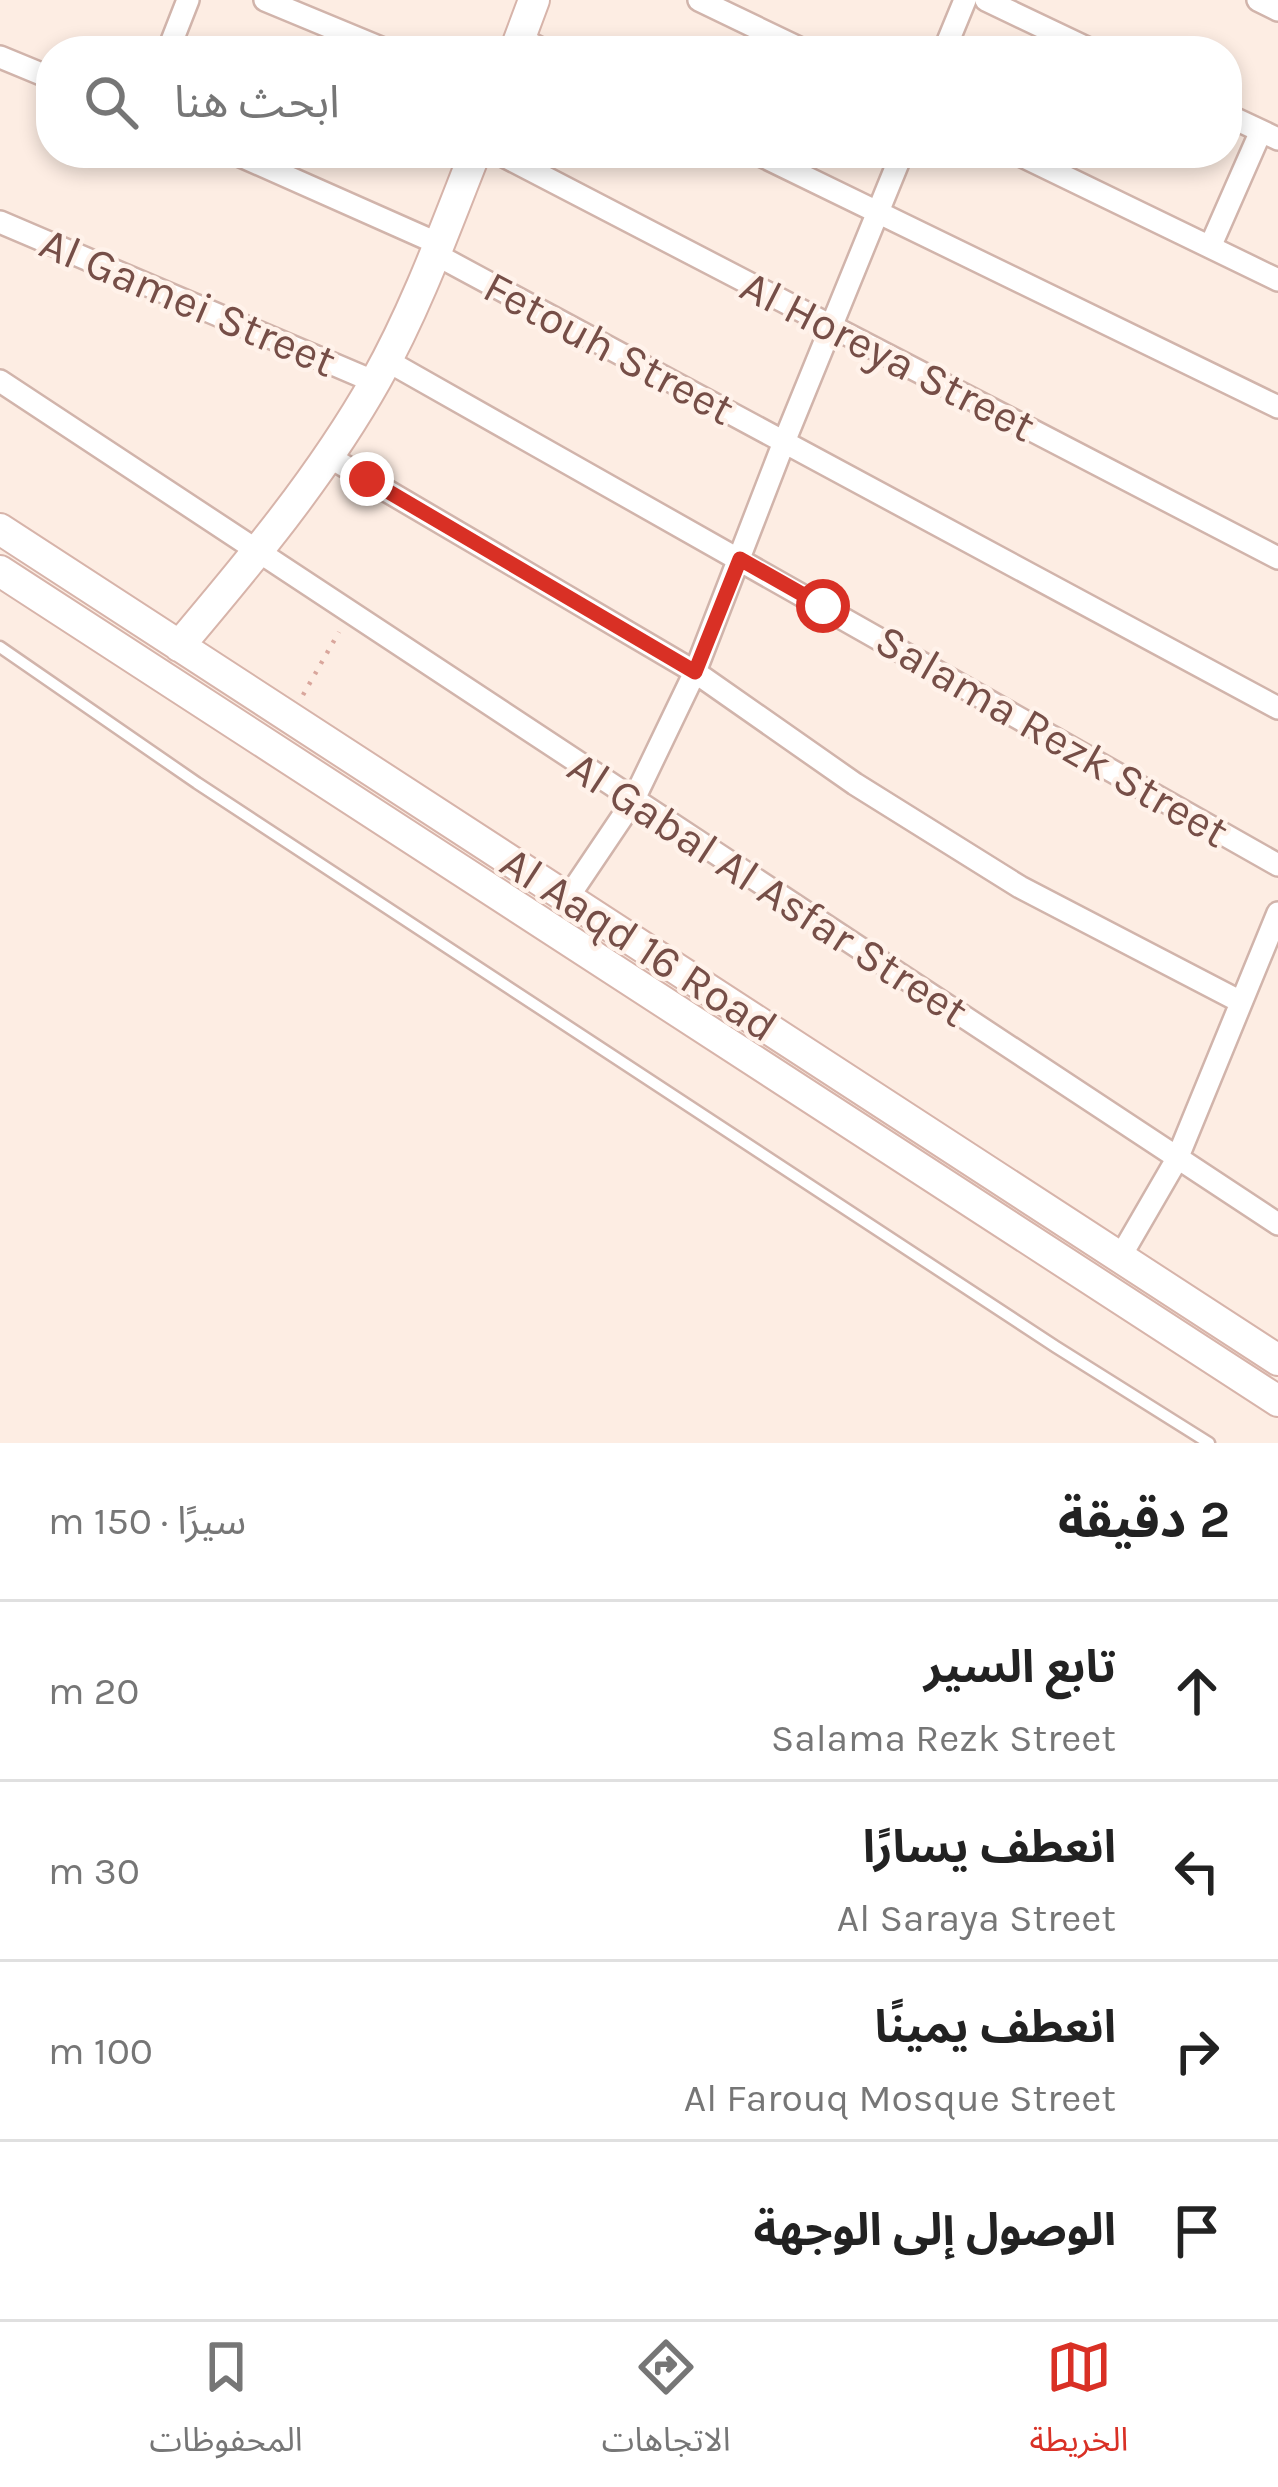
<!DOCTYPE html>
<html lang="ar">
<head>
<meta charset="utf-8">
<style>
  body { margin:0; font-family:Karla,"Noto Sans Arabic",sans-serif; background:#f6f6f6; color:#222; direction:rtl }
  .stop { position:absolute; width:36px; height:36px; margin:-27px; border:9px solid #d93025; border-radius:50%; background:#fff }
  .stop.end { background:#d93025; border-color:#fff; box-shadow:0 3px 12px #0008 }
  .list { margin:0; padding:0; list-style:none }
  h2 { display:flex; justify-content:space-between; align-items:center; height:156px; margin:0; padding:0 48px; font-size:51px }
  h2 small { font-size:39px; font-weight:400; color:#767676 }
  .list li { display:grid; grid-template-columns:78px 1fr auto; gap:36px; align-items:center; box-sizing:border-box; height:180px; padding:0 48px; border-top:3px solid #e0e0e0 }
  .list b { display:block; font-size:45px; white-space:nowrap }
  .list p { margin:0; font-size:39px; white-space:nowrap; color:#767676 }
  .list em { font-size:39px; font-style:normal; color:#767676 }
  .icon { flex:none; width:66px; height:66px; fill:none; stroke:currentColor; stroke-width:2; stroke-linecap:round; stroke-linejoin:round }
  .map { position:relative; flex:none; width:1278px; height:1443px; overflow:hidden; direction:ltr }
  .search { position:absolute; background:#fff; box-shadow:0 6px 18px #0003; left:36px; right:36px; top:36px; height:132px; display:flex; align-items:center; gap:30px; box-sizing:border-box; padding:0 42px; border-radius:48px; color:#767676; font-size:45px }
  .sheet { height:876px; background:#fff }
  nav { display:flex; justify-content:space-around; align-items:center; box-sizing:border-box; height:168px; border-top:3px solid #e0e0e0; background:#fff; font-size:33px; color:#767676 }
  nav a { display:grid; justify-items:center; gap:6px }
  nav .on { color:#d93025 }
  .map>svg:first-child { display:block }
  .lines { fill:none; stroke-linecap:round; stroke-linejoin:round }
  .lane-casing { stroke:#d1b4ab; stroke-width:15 }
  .street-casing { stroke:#d1b4ab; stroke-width:26 }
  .secondary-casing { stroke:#d7b4aa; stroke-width:34 }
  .path { stroke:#d9a69c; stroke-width:4.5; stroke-dasharray:3 9; stroke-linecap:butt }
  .lane { stroke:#fff; stroke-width:10 }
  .street { stroke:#fff; stroke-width:21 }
  .secondary { stroke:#fff; stroke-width:30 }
  .route { stroke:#d93025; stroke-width:15 }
  .labels { text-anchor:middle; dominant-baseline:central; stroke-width:9; stroke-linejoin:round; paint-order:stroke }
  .street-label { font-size:45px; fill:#764e47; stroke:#fff2ea }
</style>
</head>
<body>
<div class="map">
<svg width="1278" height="1443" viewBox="0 0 1278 1443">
  <rect width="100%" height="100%" fill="#fdede3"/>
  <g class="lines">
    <defs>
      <path id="lane" d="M 0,647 L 197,783 L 1056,1347 L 1209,1443"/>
      <path id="street" d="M 265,0 L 388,51
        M 699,0 L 805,51
        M 986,0 L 1093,51
        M 1258,0 L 1278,10
        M 520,38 L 545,51
        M 168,51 L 188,0
        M 944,51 L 965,0
        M 0,57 L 51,78
        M 1227,115 L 1278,139
        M 234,153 L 439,244
        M 498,153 L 1278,558
        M 756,153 L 1278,407
        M 1016,153 L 1278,280
        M 0,222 L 375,382
        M 1210,247 L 1261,131
        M 435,254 L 1278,708
        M 386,360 L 1278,865
        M 0,381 L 1278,1224
        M 326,455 L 695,672 L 855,784 L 1020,887 L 1241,1002
        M 569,896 L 633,801 L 695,672 L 784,442 L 902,153
        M 1119,1259 L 1177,1159 L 1278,913"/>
      <path id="secondary" d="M 515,51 L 534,0
        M 0,529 L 1278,1360
        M 0,571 L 1278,1401
        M 179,646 C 249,563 322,476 376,380 C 416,309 445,229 475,153"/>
    </defs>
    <use href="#lane" class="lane-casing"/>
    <use href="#street" class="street-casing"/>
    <use href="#secondary" class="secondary-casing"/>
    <path class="path" d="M 303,695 L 339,632"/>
    <use href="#lane" class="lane"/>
    <use href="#street" class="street"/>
    <use href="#secondary" class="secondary"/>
  </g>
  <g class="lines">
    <path class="route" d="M 367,479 L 695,672 L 740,559 L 823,606"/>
  </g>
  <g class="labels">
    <g class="street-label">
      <text transform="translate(188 302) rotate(23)">Al Gamei Street</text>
      <text transform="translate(609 348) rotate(28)">Fetouh Street</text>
      <text transform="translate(888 356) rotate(27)">Al Horeya Street</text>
      <text transform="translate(1052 736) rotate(30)">Salama Rezk Street</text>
      <text transform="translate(768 889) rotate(33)">Al Gabal Al Asfar Street</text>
      <text transform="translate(639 944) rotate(33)">Al Aaqd 16 Road</text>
    </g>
  </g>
</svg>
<div class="stop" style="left:823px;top:606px"></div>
<div class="stop end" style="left:367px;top:479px"></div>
<div class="search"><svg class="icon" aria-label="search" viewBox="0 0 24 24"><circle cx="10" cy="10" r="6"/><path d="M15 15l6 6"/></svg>ابحث هنا</div>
</div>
<section class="sheet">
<h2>2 دقيقة<small>سيرًا · 150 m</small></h2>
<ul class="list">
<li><svg class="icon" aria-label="ahead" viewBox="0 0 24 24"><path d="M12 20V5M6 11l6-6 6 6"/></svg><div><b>تابع السير</b><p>Salama Rezk Street</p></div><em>20 m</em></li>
<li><svg class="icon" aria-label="left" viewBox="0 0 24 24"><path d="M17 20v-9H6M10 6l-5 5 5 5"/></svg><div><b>انعطف يسارًا</b><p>Al Saraya Street</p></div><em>30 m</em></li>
<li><svg class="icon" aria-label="right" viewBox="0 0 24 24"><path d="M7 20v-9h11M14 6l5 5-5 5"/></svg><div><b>انعطف يمينًا</b><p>Al Farouq Mosque Street</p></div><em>100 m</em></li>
<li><svg class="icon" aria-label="arrive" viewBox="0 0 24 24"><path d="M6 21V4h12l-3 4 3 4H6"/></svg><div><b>الوصول إلى الوجهة</b></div></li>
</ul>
</section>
<nav>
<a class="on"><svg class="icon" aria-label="map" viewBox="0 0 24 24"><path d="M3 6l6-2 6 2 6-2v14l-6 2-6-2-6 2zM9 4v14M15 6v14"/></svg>الخريطة</a>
<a><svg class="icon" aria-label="directions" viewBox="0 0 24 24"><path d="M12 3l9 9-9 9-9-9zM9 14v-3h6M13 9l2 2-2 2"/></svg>الاتجاهات</a>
<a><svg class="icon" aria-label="saved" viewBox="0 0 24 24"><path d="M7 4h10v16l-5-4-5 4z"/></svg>المحفوظات</a>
</nav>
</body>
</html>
